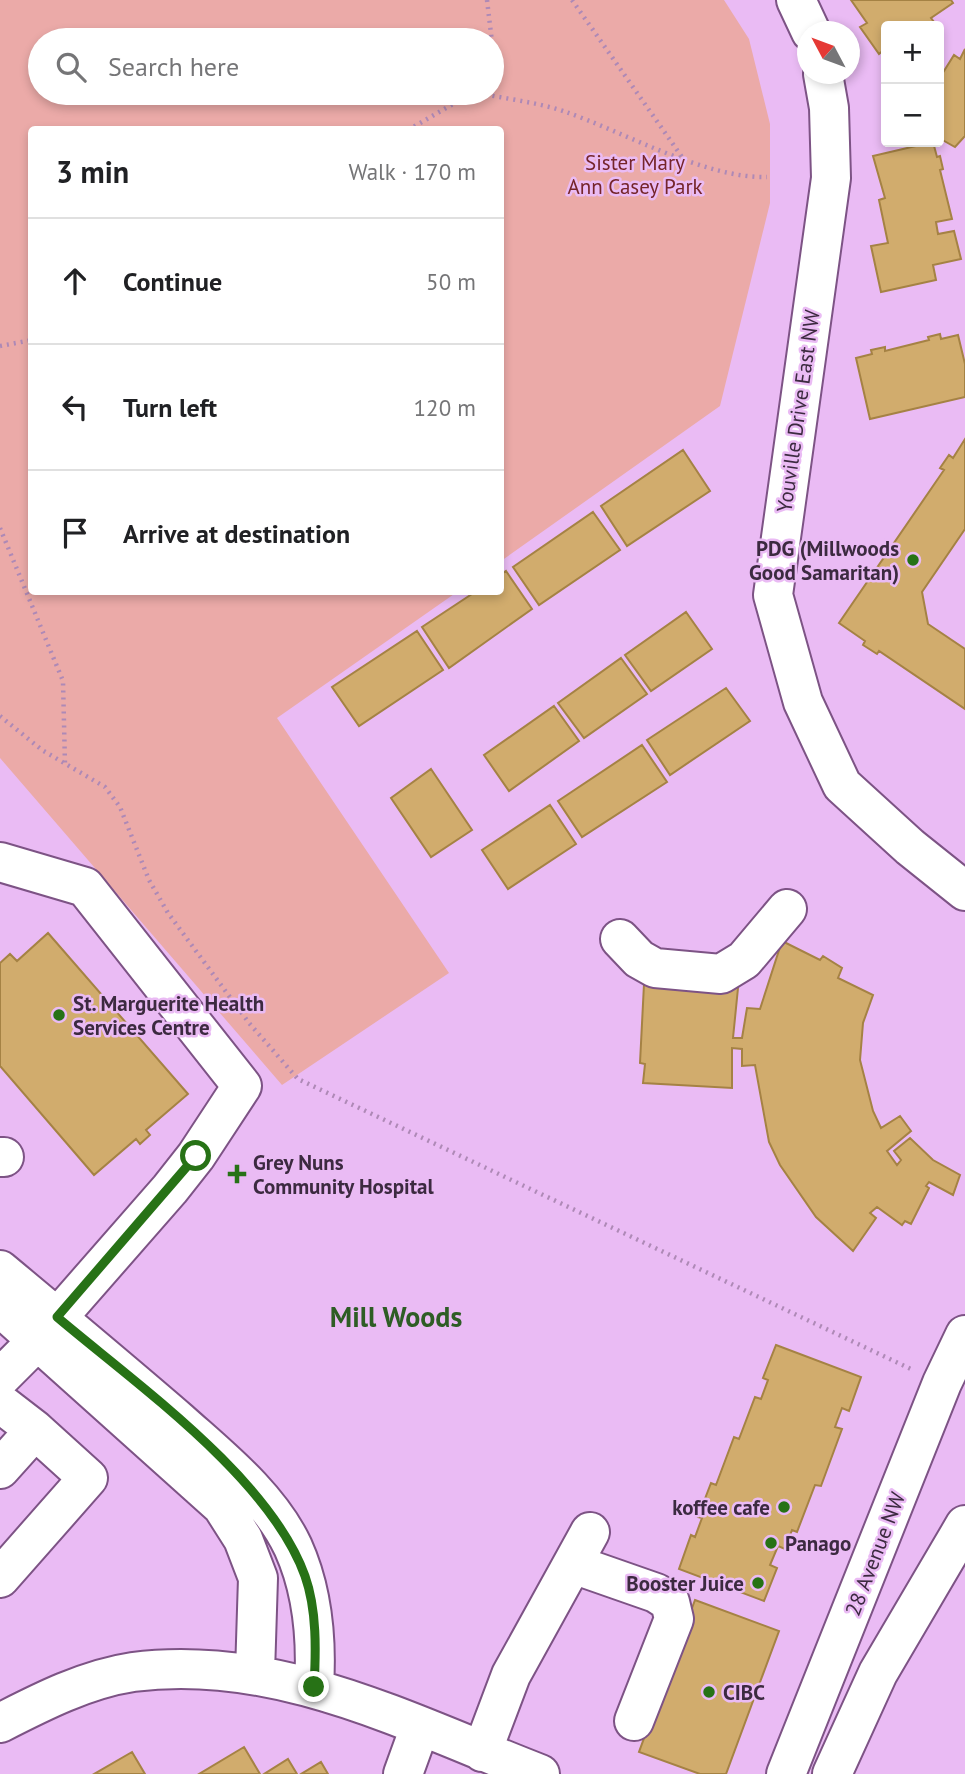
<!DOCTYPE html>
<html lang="en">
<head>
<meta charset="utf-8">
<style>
  body { margin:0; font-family:"PT Sans",sans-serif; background:#f2f2f2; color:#202124 }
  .controls { position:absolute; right:21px; top:21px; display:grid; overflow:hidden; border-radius:7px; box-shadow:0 4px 10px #0003 }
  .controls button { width:63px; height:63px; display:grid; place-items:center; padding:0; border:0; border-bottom:2px solid #e0e0e0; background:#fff; color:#202124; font:35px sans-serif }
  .compass { position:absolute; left:797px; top:21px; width:63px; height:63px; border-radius:50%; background:#fff; box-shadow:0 4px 10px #0003; rotate:311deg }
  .stop { position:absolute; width:21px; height:21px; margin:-16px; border:5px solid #277216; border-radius:50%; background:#fff }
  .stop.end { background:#277216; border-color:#fff; box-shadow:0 2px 7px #0008 }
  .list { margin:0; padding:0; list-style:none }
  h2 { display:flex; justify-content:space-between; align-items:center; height:91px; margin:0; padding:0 28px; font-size:30px }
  h2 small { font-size:23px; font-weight:400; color:#757577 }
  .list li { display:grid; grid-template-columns:46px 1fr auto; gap:21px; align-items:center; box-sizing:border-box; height:126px; padding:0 28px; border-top:2px solid #e0e0e0 }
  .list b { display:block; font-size:26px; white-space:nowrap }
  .list em { font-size:23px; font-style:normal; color:#757577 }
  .icon { flex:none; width:38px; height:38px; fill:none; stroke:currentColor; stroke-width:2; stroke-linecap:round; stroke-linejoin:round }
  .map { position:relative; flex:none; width:965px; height:1774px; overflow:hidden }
  .search { position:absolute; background:#fff; box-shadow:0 4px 10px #0003; left:28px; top:28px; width:476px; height:77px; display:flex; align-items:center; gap:18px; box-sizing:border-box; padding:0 24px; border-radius:38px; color:#757577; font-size:26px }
  .panel { position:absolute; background:#fff; box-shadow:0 4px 10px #0003; left:28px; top:126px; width:476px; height:469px; border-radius:7px }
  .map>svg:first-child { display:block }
  .green { fill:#ebaaa8; fill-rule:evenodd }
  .building { fill:#d1ac6d; stroke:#a58244; stroke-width:2 }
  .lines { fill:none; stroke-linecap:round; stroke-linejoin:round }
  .minor-casing { stroke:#7d5385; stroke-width:42 }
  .path { stroke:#ae89b6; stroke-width:4.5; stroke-dasharray:2 5; stroke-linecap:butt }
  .minor { stroke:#fff; stroke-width:38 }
  .route { stroke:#277216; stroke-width:9 }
  .poi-dot { fill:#277216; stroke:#eabbf4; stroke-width:2.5 }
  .labels { text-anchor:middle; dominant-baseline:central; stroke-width:5; stroke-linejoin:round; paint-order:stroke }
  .park-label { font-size:21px; fill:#75252a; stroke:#eabbf4 }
  .street-label { font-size:21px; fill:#3c2a40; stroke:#eabbf4 }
  .poi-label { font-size:21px; font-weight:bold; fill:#3c2a40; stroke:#eabbf4; text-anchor:start }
  .district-label { font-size:28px; font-weight:bold; fill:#2e5d25; stroke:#eabbf4 }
</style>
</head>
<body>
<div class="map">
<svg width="965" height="1774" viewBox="0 0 965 1774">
  <rect width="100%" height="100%" fill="#eabbf4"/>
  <path class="green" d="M 0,0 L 724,0 L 749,39 L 770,124 L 770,203 L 720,406 L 501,561 L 500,130 L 32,130 L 32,592 L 457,592 L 277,718 L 449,973 L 282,1085 L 0,758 ZM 40,40 L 492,40 L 492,93 L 40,93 Z"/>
  <path class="building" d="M 851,0 L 951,0 L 953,3 L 931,18 L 934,22 L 927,26 L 886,26 L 886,48 L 879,54 L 860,27 L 867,23 Z
    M 965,49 L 965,136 L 955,147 L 939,138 L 939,79 L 954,55 L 960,59 Z
    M 933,142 L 937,157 L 940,156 L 943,169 L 940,170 L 952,219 L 936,222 L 938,234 L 954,231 L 961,259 L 933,265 L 936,280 L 881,292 L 871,246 L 888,243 L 879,200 L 885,198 L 873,156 Z
    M 940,334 L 941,339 L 958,335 L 965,364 L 965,397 L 870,419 L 856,358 L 872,354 L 871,350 L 885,347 L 885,351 L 929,340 L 928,337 Z
    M 965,439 L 965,529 L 922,592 L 928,624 L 965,649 L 965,709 L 879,651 L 877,654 L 863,645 L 865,641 L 839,623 L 944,470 L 940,468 L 949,455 L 953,458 Z
    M 683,450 L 710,491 L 627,546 L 601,506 Z
    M 593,512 L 620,550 L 539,605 L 513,567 Z
    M 506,571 L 532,609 L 449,668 L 422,627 L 475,592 L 500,592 L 500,575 Z
    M 686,612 L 712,649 L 651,691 L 625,655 Z
    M 417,631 L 443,670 L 359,726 L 332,687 Z
    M 621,658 L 647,694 L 584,738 L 558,703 Z
    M 726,688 L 750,721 L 670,775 L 647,740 Z
    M 554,706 L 579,741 L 509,791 L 484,755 Z
    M 642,745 L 667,782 L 582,837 L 558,801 Z
    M 431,769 L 472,830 L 431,857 L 391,798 Z
    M 550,805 L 576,844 L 508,889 L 482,850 Z
    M 48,933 L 188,1094 L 146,1130 L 150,1135 L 140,1144 L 136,1139 L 94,1175 L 0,1066 L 0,963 L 10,954 L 17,961 Z
    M 782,941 L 820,960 L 823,956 L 842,968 L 838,978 L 873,995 L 863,1023 L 860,1060 L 873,1111 L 881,1128 L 900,1116 L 911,1131 L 887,1151 L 897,1165 L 901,1160 L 894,1151 L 910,1138 L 933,1160 L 960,1175 L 953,1195 L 929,1182 L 926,1186 L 929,1188 L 911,1224 L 905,1221 L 902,1225 L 877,1207 L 870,1213 L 876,1218 L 853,1251 L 816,1217 L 780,1165 L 769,1142 L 755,1065 L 742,1066 L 742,1049 L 732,1048 L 732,1088 L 643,1083 L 645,1064 L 640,1063 L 644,984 L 738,988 L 733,1038 L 742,1038 L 747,1008 L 760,1009 Z
    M 776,1345 L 861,1377 L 849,1411 L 842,1408 L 835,1427 L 842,1429 L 821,1486 L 815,1485 L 797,1532 L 792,1530 L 785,1549 L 778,1546 L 770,1565 L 777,1568 L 764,1601 L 679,1569 L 691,1535 L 695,1537 L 702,1518 L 698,1517 L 711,1483 L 716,1485 L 734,1437 L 739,1439 L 755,1397 L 761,1399 L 768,1380 L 763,1378 Z
    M 695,1600 L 779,1631 L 726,1774 L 700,1774 L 639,1752 Z
    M 244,1747 L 260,1774 L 199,1774 Z
    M 132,1752 L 145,1774 L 94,1774 Z
    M 288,1759 L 297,1774 L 264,1774 Z
    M 321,1762 L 328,1774 L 301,1774 Z"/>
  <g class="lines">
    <defs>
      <path id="minor" d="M 796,0 L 811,32
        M 823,74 L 829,108 L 831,178 L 773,595 L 803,702 L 842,785 L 910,847 L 965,891
        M 0,862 L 85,887 L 242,1086 L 196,1156 L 170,1189 L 37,1341 L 0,1378
        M 620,939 L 639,959 L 655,968 L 721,974 L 744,960 L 787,909
        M 0,1157 L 4,1157
        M 0,1270 C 60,1320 120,1370 179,1421 C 219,1457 269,1496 293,1547 C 313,1591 317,1639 314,1687
        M 0,1307 L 222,1506 L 243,1539 L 258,1578 L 255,1673
        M 0,1403 L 35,1430 L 0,1469
        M 573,1564 L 656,1593 L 670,1602 L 674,1619 L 634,1721
        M 0,1578 L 88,1478 L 35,1430
        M 0,1723 C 41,1702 86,1679 133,1672 C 277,1653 410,1724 540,1774
        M 482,1752 L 511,1675 L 590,1532
        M 403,1774 L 420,1727
        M 786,1774 L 942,1383 L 965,1335
        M 832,1774 L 878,1673 L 965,1525"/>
    </defs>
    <use href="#minor" class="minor-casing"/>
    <path class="path" d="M 487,0 L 494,59 L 492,82
      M 572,0 L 682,157
      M 479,93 C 506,99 536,102 563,111 C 622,131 706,179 767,177
      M 408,130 L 472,93
      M 0,346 L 32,340
      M 0,528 L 63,681 L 65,765
      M 0,716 L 42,750 L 105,787 L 120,807 L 149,880 L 168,913 L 249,1023 L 298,1079 L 913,1370"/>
    <use href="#minor" class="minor"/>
  </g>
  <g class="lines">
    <path class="route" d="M 196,1156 L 57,1317 C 136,1384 270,1478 305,1576 C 317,1610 316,1651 314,1687"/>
  </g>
  <g class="poi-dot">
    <circle cx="913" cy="560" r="7"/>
    <circle cx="59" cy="1015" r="7"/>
    <path d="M233.5 1163.5h7v7h7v7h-7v7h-7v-7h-7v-7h7z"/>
    <circle cx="784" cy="1507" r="7"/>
    <circle cx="771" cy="1543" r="7"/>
    <circle cx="758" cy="1583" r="7"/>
    <circle cx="709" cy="1692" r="7"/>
  </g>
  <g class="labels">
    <g class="park-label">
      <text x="635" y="162">Sister Mary<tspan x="635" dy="24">Ann Casey Park</tspan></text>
    </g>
    <g class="street-label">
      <text transform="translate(798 411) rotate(-82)">Youville Drive East NW</text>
      <text transform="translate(875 1554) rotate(-69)">28 Avenue NW</text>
    </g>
    <g class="poi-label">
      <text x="899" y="548" text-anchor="end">PDG (Millwoods<tspan x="899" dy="24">Good Samaritan)</tspan></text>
      <text x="73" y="1003">St. Marguerite Health<tspan x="73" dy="24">Services Centre</tspan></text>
      <text x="253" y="1162">Grey Nuns<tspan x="253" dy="24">Community Hospital</tspan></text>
      <text x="770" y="1507" text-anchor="end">koffee cafe</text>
      <text x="785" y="1543">Panago</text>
      <text x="744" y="1583" text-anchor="end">Booster Juice</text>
      <text x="723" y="1692">CIBC</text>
    </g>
    <g class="district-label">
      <text x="396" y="1316">Mill Woods</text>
    </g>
  </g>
</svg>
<div class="controls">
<button>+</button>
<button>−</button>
</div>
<svg class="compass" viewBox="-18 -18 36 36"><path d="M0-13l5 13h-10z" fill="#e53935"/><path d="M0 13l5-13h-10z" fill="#757577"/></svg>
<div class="stop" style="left:196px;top:1156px"></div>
<div class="stop end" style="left:314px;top:1687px"></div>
<div class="search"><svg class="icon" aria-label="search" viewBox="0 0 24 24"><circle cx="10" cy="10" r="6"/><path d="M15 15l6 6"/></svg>Search here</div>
<section class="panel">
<h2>3 min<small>Walk · 170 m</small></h2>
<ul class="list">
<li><svg class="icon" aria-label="ahead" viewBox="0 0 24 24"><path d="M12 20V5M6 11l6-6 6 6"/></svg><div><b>Continue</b></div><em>50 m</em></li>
<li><svg class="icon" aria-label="left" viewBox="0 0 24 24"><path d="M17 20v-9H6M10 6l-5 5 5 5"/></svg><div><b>Turn left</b></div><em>120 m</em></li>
<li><svg class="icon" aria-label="arrive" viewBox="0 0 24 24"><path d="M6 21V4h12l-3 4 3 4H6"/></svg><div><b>Arrive at destination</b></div></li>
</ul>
</section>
</div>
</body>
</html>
